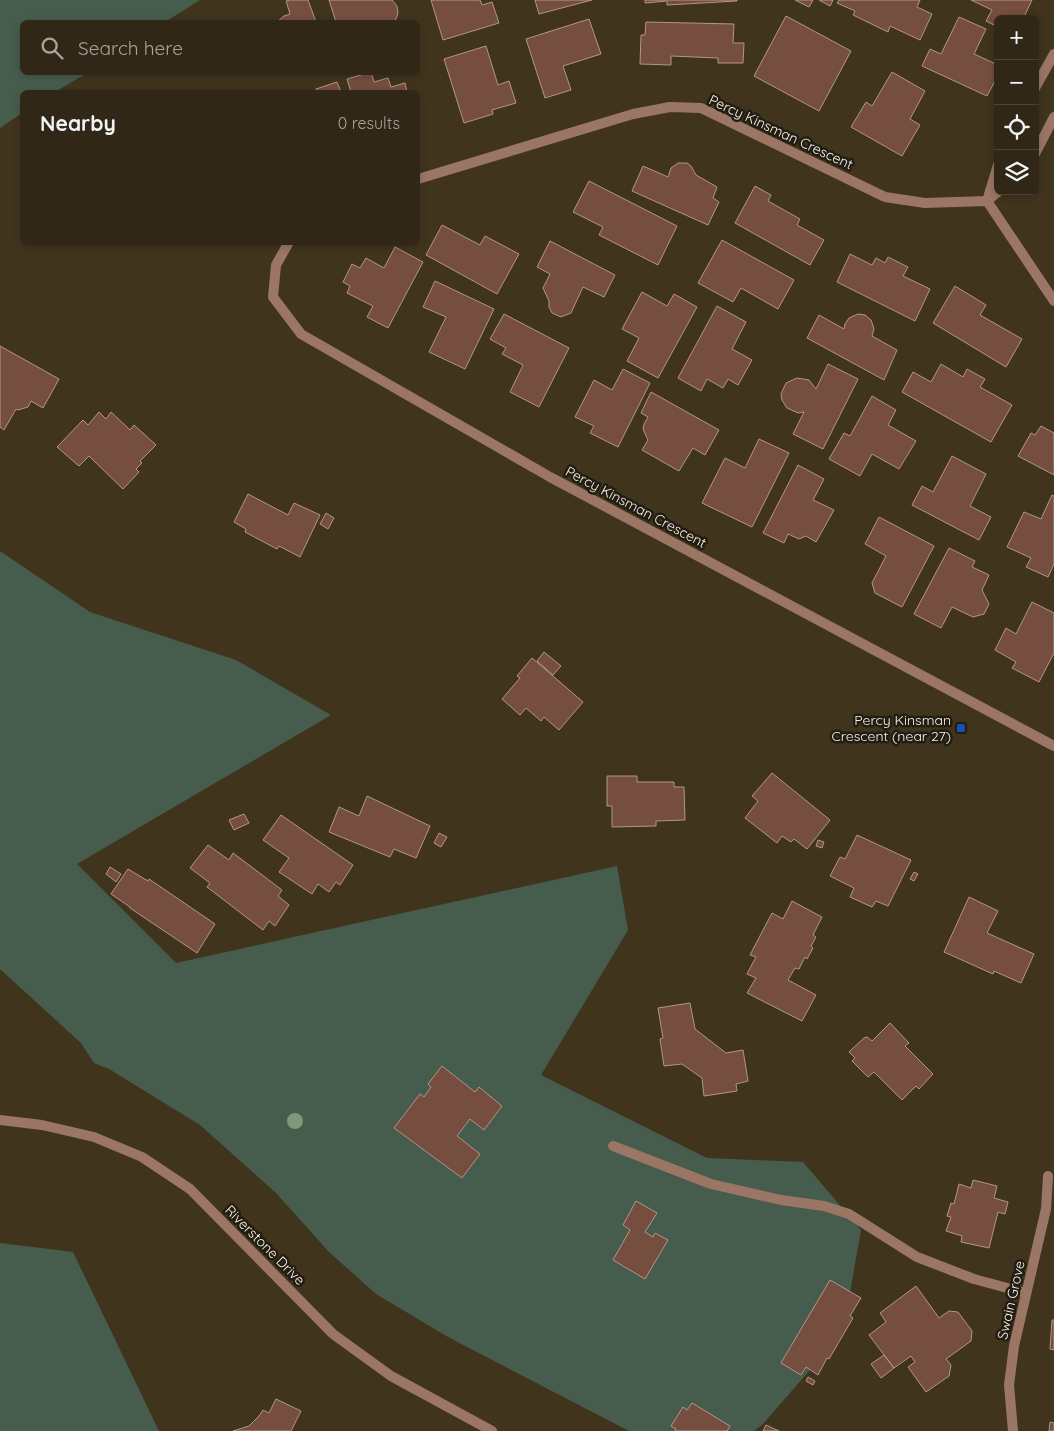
<!DOCTYPE html>
<html lang="en">
<head>
<meta charset="utf-8">
<style>
  body { margin:0; font-family:Quicksand,sans-serif; background:#3c3323; color:#f1f3f6 }
  .controls { position:absolute; right:15px; top:15px; display:grid; overflow:hidden; border-radius:8px; box-shadow:0 2px 8px #0003 }
  .controls button { width:45px; height:45px; display:grid; place-items:center; padding:0; border:0; border-bottom:1px solid #4b4435; background:#302716; color:#f1f3f6; font:25px sans-serif }
  .list { margin:0; padding:0; list-style:none }
  h2 { display:flex; justify-content:space-between; align-items:center; height:65px; margin:0; padding:0 20px; font-size:21px }
  h2 small { font-size:16px; font-weight:400; color:#a8a5a1 }
  .icon { flex:none; width:28px; height:28px; fill:none; stroke:currentColor; stroke-width:2; stroke-linecap:round; stroke-linejoin:round }
  .map { position:relative; flex:none; width:1054px; height:1431px; overflow:hidden }
  .search { position:absolute; background:#302716; box-shadow:0 2px 8px #0003; left:20px; top:20px; width:400px; height:55px; display:flex; align-items:center; gap:12px; box-sizing:border-box; padding:0 18px; border-radius:8px; color:#a8a5a1; font-size:19px }
  .panel { position:absolute; background:#302716; box-shadow:0 2px 8px #0003; left:20px; top:90px; width:400px; height:155px; border-radius:8px }
  .map>svg:first-child { display:block }
  .green { fill:#465d4d }
  .building { fill:#754e3f; stroke:#b3958a }
  .lines { fill:none; stroke-linecap:round; stroke-linejoin:round }
  .lane { stroke:#9b7665; stroke-width:10 }
  .street { stroke:#9b7665; stroke-width:10 }
  .tree { fill:#7c9a77 }
  .transit-dot { fill:#1a4fb4; stroke:#221d13; stroke-width:2 }
  .labels { text-anchor:middle; dominant-baseline:central; stroke-width:5; stroke-linejoin:round; paint-order:stroke }
  .street-label { font-size:14px; fill:#faf3e5; stroke:#221d13 }
  .poi-label { font-size:14px; fill:#faf3e5; stroke:#221d13; text-anchor:end }
</style>
</head>
<body>
<div class="map">
<svg width="1054" height="1431" viewBox="0 0 1054 1431">
  <rect width="100%" height="100%" fill="#40341d"/>
  <path class="green" d="M 0,0 L 200,0 L 165,22 L 22,22 L 22,72 L 87,73 L 55,92 L 22,92 L 22,113 L 0,128 Z
    M 0,551 L 90,612 L 236,660 L 331,715 L 77,864 L 176,963 L 617,866 L 628,930 L 541,1075 L 707,1158 L 803,1162 L 861,1230 L 843,1332 L 762,1425 L 754,1431 L 629,1431 L 448,1337 L 376,1294 L 329,1252 L 276,1193 L 200,1125 L 109,1069 L 94,1063 L 81,1043 L 0,969 Z
    M 0,1243 L 73,1252 L 159,1431 L 0,1431 Z"/>
  <path class="building" d="M 290,0 L 308,0 L 316,22 L 277,22 L 284,16 L 290,14 L 286,1 Z
    M 329,0 L 392,0 L 397,6 L 398,13 L 396,19 L 392,22 L 336,22 Z
    M 431,0 L 480,0 L 482,5 L 492,2 L 499,23 L 443,40 Z
    M 535,0 L 592,0 L 539,14 Z
    M 645,0 L 737,0 L 737,1 L 667,5 L 667,1 L 645,3 Z
    M 795,0 L 813,0 L 809,7 Z
    M 819,0 L 833,0 L 830,6 Z
    M 839,0 L 920,0 L 917,7 L 932,14 L 920,40 L 890,26 L 888,32 L 853,15 L 855,11 L 837,3 Z
    M 971,0 L 1032,0 L 1023,19 L 998,19 L 998,27 L 986,21 L 992,10 Z
    M 786,16 L 851,51 L 819,111 L 754,76 Z
    M 959,17 L 986,29 L 974,54 L 998,65 L 998,75 L 987,96 L 922,66 L 930,49 L 941,54 Z
    M 589,19 L 601,54 L 563,66 L 571,90 L 545,98 L 526,39 Z
    M 646,22 L 734,24 L 733,43 L 744,43 L 743,63 L 718,63 L 718,58 L 671,56 L 671,65 L 640,64 L 641,35 L 645,35 Z
    M 486,46 L 498,85 L 509,81 L 516,103 L 492,110 L 493,114 L 464,123 L 444,59 Z
    M 371,72 L 374,82 L 388,78 L 391,87 L 405,83 L 407,92 L 351,92 L 347,79 Z
    M 892,72 L 925,91 L 910,119 L 920,125 L 902,156 L 851,127 L 866,102 L 872,106 Z
    M 337,82 L 341,92 L 317,92 L 316,89 Z
    M 678,163 L 687,163 L 691,166 L 696,175 L 717,187 L 713,198 L 719,202 L 708,225 L 632,191 L 643,166 L 668,177 L 671,168 Z
    M 589,181 L 677,226 L 658,265 L 599,235 L 603,227 L 573,212 Z
    M 755,186 L 771,195 L 768,201 L 800,219 L 797,225 L 824,240 L 810,265 L 735,223 Z
    M 442,225 L 480,245 L 485,236 L 519,254 L 497,294 L 426,255 Z
    M 722,240 L 794,280 L 778,309 L 741,288 L 733,302 L 698,283 Z
    M 550,241 L 615,275 L 604,297 L 583,287 L 571,313 L 561,317 L 552,313 L 549,307 L 549,301 L 543,288 L 550,274 L 537,267 Z
    M 395,247 L 423,262 L 388,328 L 367,317 L 373,306 L 347,293 L 350,286 L 343,282 L 352,264 L 360,268 L 366,258 L 384,268 Z
    M 850,254 L 872,265 L 876,258 L 885,263 L 888,257 L 908,267 L 903,276 L 930,289 L 915,321 L 837,282 Z
    M 435,281 L 494,309 L 465,369 L 429,352 L 446,317 L 423,307 Z
    M 955,286 L 986,305 L 980,315 L 1022,339 L 1006,367 L 933,323 Z
    M 642,292 L 667,306 L 674,294 L 697,307 L 658,378 L 627,361 L 639,338 L 622,329 Z
    M 717,306 L 746,322 L 732,349 L 752,360 L 738,385 L 728,379 L 723,388 L 707,379 L 701,391 L 678,378 Z
    M 504,314 L 569,348 L 539,407 L 510,392 L 523,365 L 502,354 L 506,348 L 490,339 Z
    M 858,314 L 865,315 L 871,320 L 874,329 L 872,336 L 897,350 L 884,380 L 807,338 L 819,315 L 844,329 L 845,324 L 849,318 Z
    M 0,346 L 59,379 L 43,408 L 31,401 L 28,407 L 18,410 L 16,409 L 4,430 L 0,427 Z
    M 828,364 L 858,379 L 823,449 L 793,434 L 804,412 L 798,413 L 787,408 L 782,400 L 781,394 L 786,383 L 797,378 L 809,380 L 816,389 Z
    M 941,364 L 963,377 L 967,369 L 985,379 L 980,387 L 1012,405 L 991,442 L 902,392 L 913,372 L 931,382 Z
    M 623,369 L 650,383 L 618,447 L 590,433 L 594,426 L 575,417 L 594,380 L 612,390 Z
    M 651,392 L 719,430 L 705,455 L 693,448 L 679,471 L 642,450 L 648,440 L 643,429 L 644,424 L 648,417 L 641,413 Z
    M 872,396 L 896,410 L 888,425 L 916,441 L 899,469 L 872,454 L 860,476 L 829,459 L 844,433 L 850,436 Z
    M 99,412 L 106,419 L 111,412 L 130,430 L 134,425 L 156,445 L 140,461 L 142,463 L 136,469 L 139,472 L 123,489 L 89,456 L 79,466 L 57,447 L 83,420 L 88,425 Z
    M 1041,426 L 1054,433 L 1054,475 L 1018,456 L 1031,433 L 1035,435 Z
    M 759,439 L 789,453 L 752,527 L 702,503 L 725,458 L 745,468 Z
    M 952,456 L 986,474 L 970,506 L 991,517 L 979,540 L 912,505 L 922,486 L 933,492 Z
    M 798,465 L 824,479 L 813,500 L 834,510 L 816,542 L 806,536 L 799,539 L 788,534 L 784,543 L 763,533 Z
    M 248,494 L 288,515 L 294,503 L 320,515 L 300,557 L 279,546 L 277,549 L 245,532 L 246,529 L 234,522 Z
    M 1052,495 L 1054,496 L 1054,564 L 1048,577 L 1026,567 L 1031,558 L 1007,547 L 1024,512 L 1041,519 Z
    M 326,513 L 334,518 L 328,529 L 320,524 Z
    M 879,517 L 934,546 L 902,607 L 875,593 L 872,583 L 886,556 L 865,544 Z
    M 949,548 L 975,561 L 972,567 L 989,575 L 982,590 L 989,604 L 984,614 L 973,617 L 952,607 L 941,628 L 914,614 Z
    M 1032,602 L 1054,613 L 1054,653 L 1039,682 L 1012,668 L 1016,662 L 995,650 L 1006,628 L 1016,634 Z
    M 544,652 L 561,666 L 553,675 L 537,661 Z
    M 532,658 L 583,702 L 559,730 L 544,717 L 541,721 L 526,708 L 520,715 L 502,699 L 520,678 L 517,676 Z
    M 772,773 L 830,820 L 807,849 L 794,839 L 791,842 L 782,836 L 777,843 L 745,818 L 758,801 L 752,796 Z
    M 607,776 L 637,776 L 637,782 L 674,782 L 674,787 L 684,787 L 685,820 L 656,821 L 656,826 L 612,827 L 612,806 L 607,806 Z
    M 367,796 L 430,826 L 416,858 L 394,849 L 390,857 L 329,832 L 339,807 L 359,816 Z
    M 244,814 L 249,823 L 234,830 L 229,820 Z
    M 281,815 L 353,865 L 340,885 L 336,882 L 329,892 L 318,884 L 312,894 L 279,872 L 289,858 L 263,840 Z
    M 439,833 L 447,837 L 441,847 L 434,843 Z
    M 857,835 L 911,860 L 888,906 L 876,901 L 872,907 L 850,897 L 854,888 L 830,876 L 840,857 L 845,859 Z
    M 818,840 L 824,842 L 822,848 L 816,846 Z
    M 208,845 L 229,860 L 233,853 L 282,890 L 278,896 L 289,905 L 275,926 L 269,921 L 263,930 L 207,887 L 210,883 L 190,868 Z
    M 110,867 L 121,874 L 116,882 L 106,874 Z
    M 128,869 L 148,881 L 149,879 L 215,924 L 197,953 L 130,908 L 130,907 L 111,894 Z
    M 914,872 L 918,874 L 914,881 L 910,879 Z
    M 969,897 L 998,911 L 987,933 L 1034,954 L 1021,983 L 994,971 L 993,974 L 944,952 Z
    M 792,901 L 822,917 L 813,935 L 816,937 L 811,946 L 813,948 L 807,959 L 805,957 L 799,969 L 795,968 L 788,980 L 816,995 L 802,1021 L 747,993 L 756,978 L 747,974 L 756,957 L 750,955 L 772,913 L 783,919 Z
    M 690,1003 L 695,1029 L 726,1053 L 743,1050 L 748,1081 L 736,1084 L 737,1091 L 704,1096 L 702,1078 L 682,1064 L 664,1066 L 660,1039 L 663,1038 L 658,1008 Z
    M 890,1023 L 909,1043 L 905,1046 L 933,1074 L 919,1089 L 916,1086 L 902,1100 L 874,1072 L 868,1077 L 852,1061 L 855,1058 L 849,1052 L 864,1038 L 867,1037 L 872,1041 Z
    M 442,1066 L 475,1092 L 479,1087 L 502,1106 L 484,1130 L 470,1119 L 457,1136 L 480,1154 L 462,1178 L 394,1128 L 420,1094 L 424,1097 L 431,1087 L 428,1084 Z
    M 973,1180 L 997,1186 L 994,1198 L 1008,1202 L 1005,1214 L 998,1212 L 989,1248 L 961,1242 L 962,1236 L 946,1231 L 951,1217 L 947,1216 L 951,1203 L 954,1204 L 959,1184 L 971,1188 Z
    M 636,1201 L 657,1213 L 645,1232 L 653,1237 L 655,1233 L 668,1240 L 645,1279 L 613,1260 L 630,1230 L 623,1225 Z
    M 830,1280 L 861,1298 L 850,1316 L 853,1318 L 829,1359 L 827,1358 L 818,1375 L 806,1367 L 801,1375 L 781,1363 Z
    M 916,1286 L 939,1318 L 949,1311 L 958,1312 L 972,1331 L 971,1341 L 946,1359 L 951,1365 L 949,1376 L 926,1392 L 908,1367 L 915,1362 L 911,1356 L 894,1368 L 869,1335 L 886,1322 L 880,1313 Z
    M 1052,1320 L 1054,1320 L 1054,1350 L 1050,1349 Z
    M 884,1355 L 894,1368 L 881,1378 L 871,1364 Z
    M 808,1377 L 815,1381 L 813,1385 L 806,1381 Z
    M 276,1399 L 301,1411 L 291,1431 L 233,1431 L 249,1426 L 259,1416 L 263,1410 L 269,1413 Z
    M 692,1403 L 730,1426 L 727,1431 L 675,1431 L 676,1429 L 671,1426 L 683,1407 L 687,1410 Z
    M 1050,1422 L 1054,1423 L 1054,1431 L 1049,1431 Z
    M 766,1425 L 779,1431 L 763,1431 Z"/>
  <g class="lines">
    <path class="lane" d="M 613,1146 L 711,1184 L 781,1200 L 824,1206 L 849,1214 L 917,1257 L 974,1279 L 1026,1293"/>
    <path class="street" d="M 1035,88 L 1054,54
      M 1035,154 L 1054,117
      M 418,179 L 633,114 L 670,107 L 701,108 L 885,197 L 925,203 L 987,201
      M 987,201 L 1054,301
      M 987,201 L 998,165
      M 987,201 L 999,191
      M 289,242 L 276,265 L 273,297 L 301,334 L 550,477 L 1054,746
      M 0,1120 L 42,1125 L 94,1137 L 142,1157 L 190,1189 L 333,1334 L 391,1376 L 492,1431
      M 1013,1431 L 1009,1385 L 1014,1346 L 1046,1209 L 1048,1176"/>
  </g>
  <circle class="tree" cx="295" cy="1121" r="8"/>
  <rect class="transit-dot" x="956" y="723" width="10" height="10" rx="2.5"/>
  <g class="labels">
    <g class="street-label">
      <text transform="translate(781 132) rotate(25)">Percy Kinsman Crescent</text>
      <text transform="translate(636 507) rotate(28)">Percy Kinsman Crescent</text>
      <text transform="translate(265 1245) rotate(45)">Riverstone Drive</text>
      <text transform="translate(1011 1300) rotate(-77)">Swain Grove</text>
    </g>
    <g class="poi-label">
      <text x="951" y="720">Percy Kinsman<tspan x="951" dy="16">Crescent (near 27)</tspan></text>
    </g>
  </g>
</svg>
<div class="controls">
<button>+</button>
<button>−</button>
<button><svg class="icon" aria-label="locate" viewBox="0 0 24 24"><circle cx="12" cy="12" r="6"/><path d="M12 2v4M12 18v4M2 12h4M18 12h4"/></svg></button>
<button><svg class="icon" aria-label="layers" viewBox="0 0 24 24"><path d="M12 4l9 5-9 5-9-5zM3 14l9 5 9-5"/></svg></button>
</div>
<div class="search"><svg class="icon" aria-label="search" viewBox="0 0 24 24"><circle cx="10" cy="10" r="6"/><path d="M15 15l6 6"/></svg>Search here</div>
<section class="panel">
<h2>Nearby<small>0 results</small></h2>
<ul class="list">
</ul>
</section>
</div>
</body>
</html>
